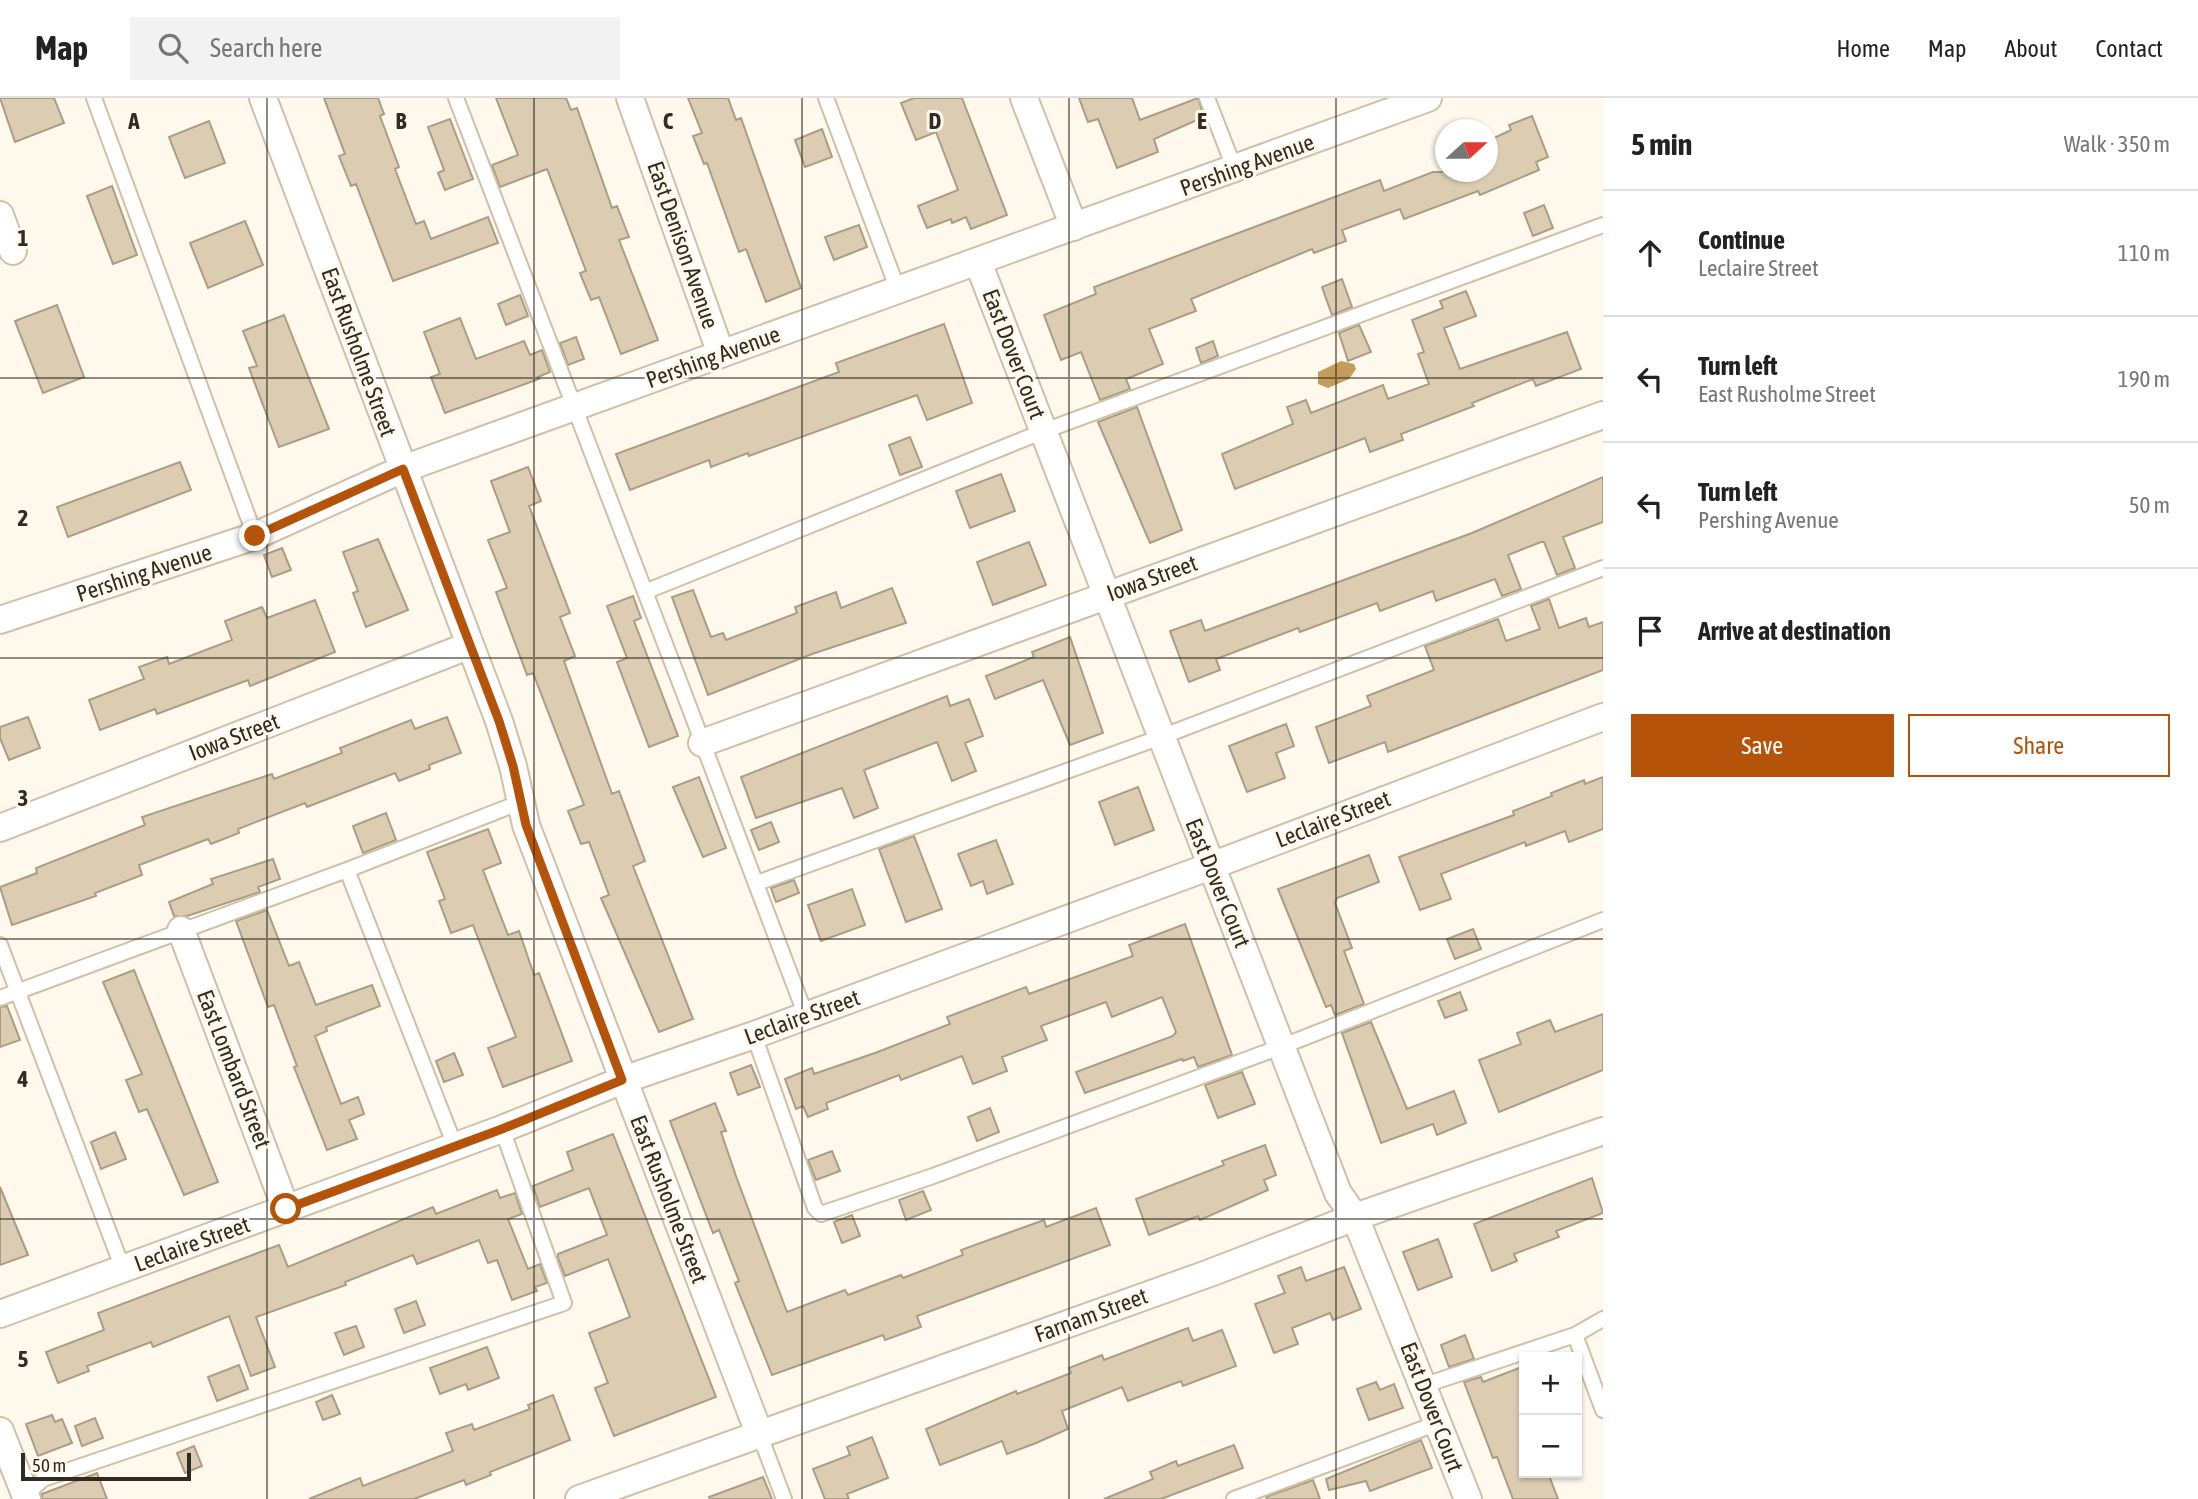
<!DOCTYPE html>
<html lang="en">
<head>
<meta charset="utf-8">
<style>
  body { margin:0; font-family:"Asap Condensed",sans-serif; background:#f2f2f2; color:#222 }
  .controls { position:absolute; right:21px; bottom:21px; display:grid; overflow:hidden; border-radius:0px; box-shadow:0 2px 5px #0004 }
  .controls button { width:63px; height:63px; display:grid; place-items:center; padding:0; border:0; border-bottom:2px solid #e0e0e0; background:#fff; color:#222; font:35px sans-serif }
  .compass { position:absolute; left:1435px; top:21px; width:63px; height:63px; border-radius:50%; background:#fff; box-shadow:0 2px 5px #0004; rotate:69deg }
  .scale { position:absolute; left:21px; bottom:18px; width:170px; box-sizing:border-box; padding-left:7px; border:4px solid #312b21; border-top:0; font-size:19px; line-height:24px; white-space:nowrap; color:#312b21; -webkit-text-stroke:5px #fef8ed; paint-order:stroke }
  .stop { position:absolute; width:21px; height:21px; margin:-16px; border:5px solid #b45309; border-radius:50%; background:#fff }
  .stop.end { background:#b45309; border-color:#fff; box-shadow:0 2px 7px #0008 }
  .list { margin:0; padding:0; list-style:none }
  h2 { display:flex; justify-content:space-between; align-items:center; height:91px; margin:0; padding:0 28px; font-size:30px }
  h2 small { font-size:23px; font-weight:400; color:#767676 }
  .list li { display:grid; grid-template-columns:46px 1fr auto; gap:21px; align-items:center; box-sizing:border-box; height:126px; padding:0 28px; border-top:2px solid #e0e0e0 }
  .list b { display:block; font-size:26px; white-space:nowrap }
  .list p { margin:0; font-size:23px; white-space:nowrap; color:#767676 }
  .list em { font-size:23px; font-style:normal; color:#767676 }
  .actions { display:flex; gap:14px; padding:21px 28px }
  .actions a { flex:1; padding:16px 0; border:2px solid #b45309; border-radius:0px; text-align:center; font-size:24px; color:#b45309 }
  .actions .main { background:#b45309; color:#fff }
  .icon { flex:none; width:38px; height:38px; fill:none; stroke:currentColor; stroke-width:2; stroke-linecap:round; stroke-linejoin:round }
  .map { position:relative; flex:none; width:1603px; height:1401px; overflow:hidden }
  header { display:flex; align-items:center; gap:42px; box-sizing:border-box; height:98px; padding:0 35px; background:#fff; border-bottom:2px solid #e0e0e0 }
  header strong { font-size:33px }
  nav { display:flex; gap:38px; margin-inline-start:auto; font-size:24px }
  .search { width:490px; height:63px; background:#f2f2f2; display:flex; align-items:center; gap:18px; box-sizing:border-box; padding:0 24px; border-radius:0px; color:#767676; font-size:26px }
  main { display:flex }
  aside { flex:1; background:#fff }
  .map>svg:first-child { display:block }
  .water { fill:#c49d5a }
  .building { fill:#dcccb2; stroke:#ab9c84; stroke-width:2 }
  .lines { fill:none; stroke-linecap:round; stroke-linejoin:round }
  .lane-casing { stroke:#d0c0a7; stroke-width:18 }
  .street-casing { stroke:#d0c0a7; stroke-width:30 }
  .lane { stroke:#fff; stroke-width:14 }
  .street { stroke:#fff; stroke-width:26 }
  .route { stroke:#b45309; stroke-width:9 }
  .grid { fill:none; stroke:#312b21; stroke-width:2; stroke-opacity:0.55 }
  .labels { text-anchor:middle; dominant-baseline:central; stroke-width:6; stroke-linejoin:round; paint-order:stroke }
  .street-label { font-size:23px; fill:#312b21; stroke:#fef8ed }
  .grid-label { font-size:23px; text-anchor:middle; font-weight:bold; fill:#312b21; stroke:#fef8ed; stroke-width:6; stroke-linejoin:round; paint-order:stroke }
</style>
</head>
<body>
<header>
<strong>Map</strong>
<div class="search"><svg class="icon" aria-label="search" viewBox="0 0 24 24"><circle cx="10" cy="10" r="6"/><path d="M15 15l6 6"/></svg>Search here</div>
<nav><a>Home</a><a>Map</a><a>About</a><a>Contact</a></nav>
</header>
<main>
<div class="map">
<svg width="1603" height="1401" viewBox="0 0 1603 1401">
  <rect width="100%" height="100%" fill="#fef8ed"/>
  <path class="water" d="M 1341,263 L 1354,266 L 1356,271 L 1349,281 L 1328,290 L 1318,286 L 1318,274 Z"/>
  <path class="building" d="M 0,0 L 54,0 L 64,25 L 15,44 Z
    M 324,0 L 378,0 L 384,16 L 380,18 L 399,69 L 395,71 L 416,126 L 424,123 L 431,141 L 488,119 L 498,145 L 393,183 L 356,86 L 351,88 L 339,58 L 345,56 Z
    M 496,0 L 566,0 L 571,12 L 577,10 L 612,110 L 617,108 L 629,139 L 619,142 L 658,242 L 621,256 L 599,199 L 591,202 L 580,175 L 586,173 L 547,71 L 500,89 L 492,67 L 518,57 Z
    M 688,0 L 728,0 L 736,22 L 741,20 L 801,190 L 766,204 L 746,151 L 739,154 L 707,65 L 704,66 L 693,38 L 702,35 Z
    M 914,0 L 962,0 L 1007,117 L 971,131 L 966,119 L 952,125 L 951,121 L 927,130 L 918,108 L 958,92 L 936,34 L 916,42 L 901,5 Z
    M 1079,0 L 1132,0 L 1140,22 L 1198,0 L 1204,19 L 1154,41 L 1158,54 L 1117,70 L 1098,21 L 1088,24 Z
    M 1532,18 L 1548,59 L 1536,64 L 1539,72 L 1480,97 L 1478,93 L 1404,121 L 1400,111 L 1342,132 L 1346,143 L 1314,155 L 1312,151 L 1191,201 L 1196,213 L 1149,231 L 1163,266 L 1126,281 L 1130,291 L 1100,302 L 1081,254 L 1061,262 L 1044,217 L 1096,196 L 1094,189 L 1380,82 L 1384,93 L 1433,74 L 1488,74 L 1488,43 L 1511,32 L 1509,27 Z
    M 450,21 L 473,81 L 445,92 L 438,75 L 444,72 L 428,29 Z
    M 209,23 L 225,65 L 185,80 L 169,39 Z
    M 822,31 L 832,59 L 805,69 L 795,42 Z
    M 112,88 L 137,157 L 113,166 L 87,98 Z
    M 1544,107 L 1553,130 L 1533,138 L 1524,115 Z
    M 245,123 L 263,167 L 208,190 L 190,145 Z
    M 859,127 L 867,149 L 834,162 L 825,139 Z
    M 1342,181 L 1352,209 L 1332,217 L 1322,189 Z
    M 1466,193 L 1476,218 L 1444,230 L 1460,271 L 1567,234 L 1581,271 L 1536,288 L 1533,281 L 1472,305 L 1474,308 L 1401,336 L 1403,342 L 1370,354 L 1365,340 L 1235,391 L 1222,356 L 1293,326 L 1287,309 L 1306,302 L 1311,315 L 1383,287 L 1388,301 L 1429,286 L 1418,256 L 1424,254 L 1412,222 L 1443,210 L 1440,203 Z
    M 520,197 L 528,218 L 506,227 L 498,206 Z
    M 57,207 L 84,279 L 43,295 L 15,223 Z
    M 284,217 L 329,331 L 279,349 L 249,270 L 257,268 L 243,233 Z
    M 460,220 L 476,261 L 524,243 L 530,257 L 542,252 L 550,274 L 538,279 L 539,281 L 445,315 L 431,279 L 440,276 L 424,234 Z
    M 944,226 L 972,305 L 927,322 L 917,297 L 749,358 L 748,355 L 711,369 L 709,362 L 630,392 L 616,356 L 839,274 L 836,265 Z
    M 1359,227 L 1371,254 L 1348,263 L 1339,235 Z
    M 576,239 L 584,261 L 568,267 L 560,245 Z
    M 1213,243 L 1218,258 L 1201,265 L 1196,250 Z
    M 1137,309 L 1182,432 L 1150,445 L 1098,324 Z
    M 910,339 L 922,369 L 900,377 L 889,347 Z
    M 180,364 L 191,392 L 68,439 L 57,409 Z
    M 528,369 L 541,403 L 529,408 L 570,515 L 560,519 L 575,558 L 564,563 L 612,696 L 619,693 L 645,763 L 633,768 L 693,921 L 659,934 L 601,800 L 609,797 L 589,744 L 581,746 L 568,713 L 584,707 L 533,575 L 527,577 L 496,494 L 507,490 L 488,442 L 510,434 L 491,383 Z
    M 1001,376 L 1015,413 L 970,430 L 956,393 Z
    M 1603,379 L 1603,424 L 1563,439 L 1575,470 L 1557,477 L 1544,444 L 1541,444 L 1508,457 L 1521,491 L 1502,498 L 1495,481 L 1436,503 L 1433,493 L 1380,513 L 1377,505 L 1300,534 L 1298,530 L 1216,561 L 1220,572 L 1189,584 L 1170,533 L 1201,522 L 1205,533 L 1472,435 Z
    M 378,441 L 408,512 L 366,529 L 353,495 L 358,493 L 343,454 Z
    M 1029,444 L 1046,487 L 993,507 L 977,464 Z
    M 282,450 L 291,472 L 272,479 L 264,457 Z
    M 892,490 L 906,525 L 812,556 L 708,597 L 672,499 L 693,492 L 711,539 L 723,535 L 726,542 L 797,515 L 795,509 L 836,494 L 841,510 Z
    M 633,498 L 641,520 L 634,523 L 678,638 L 649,649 L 617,564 L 627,560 L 607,508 Z
    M 1549,501 L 1559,530 L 1586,520 L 1589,529 L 1603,524 L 1603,572 L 1388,654 L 1385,644 L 1329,665 L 1316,629 L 1371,608 L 1367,598 L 1434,572 L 1425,548 L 1498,521 L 1506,543 L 1540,531 L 1531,508 Z
    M 315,502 L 335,554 L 250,588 L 248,582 L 157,616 L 155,611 L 100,632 L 89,602 L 144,581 L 139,569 L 167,559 L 169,566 L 232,542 L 225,523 L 262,509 L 267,520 Z
    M 1070,539 L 1103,635 L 1070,647 L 1043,582 L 995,601 L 986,578 L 1034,559 L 1032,554 Z
    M 947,598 L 950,608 L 969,601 L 983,638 L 965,645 L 976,673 L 952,683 L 937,644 L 864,672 L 878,710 L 854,720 L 842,690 L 756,720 L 741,679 Z
    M 28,619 L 40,650 L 9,662 L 0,640 L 0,629 Z
    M 447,619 L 461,655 L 429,667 L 430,671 L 399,683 L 395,675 L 307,709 L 305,705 L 238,731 L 239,735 L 211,746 L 208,741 L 139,767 L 142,777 L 95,795 L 96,798 L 12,827 L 0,789 L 37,775 L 36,770 L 145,727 L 142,719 L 272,676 L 274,681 L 342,655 L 340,650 L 411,622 L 415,631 Z
    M 1286,626 L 1294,648 L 1276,655 L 1285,680 L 1247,694 L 1229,648 Z
    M 699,679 L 726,750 L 703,759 L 673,689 Z
    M 1603,679 L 1603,731 L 1569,744 L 1565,733 L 1526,748 L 1525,744 L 1441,776 L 1451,801 L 1420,812 L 1399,759 L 1514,717 L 1513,713 L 1552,698 L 1551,695 L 1584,682 L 1585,686 Z
    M 1138,689 L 1154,732 L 1115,747 L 1099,704 Z
    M 386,715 L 396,742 L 363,755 L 353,728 Z
    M 771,724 L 779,744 L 759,752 L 751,732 Z
    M 488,731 L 501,765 L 483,772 L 508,837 L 519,833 L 534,877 L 539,875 L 572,963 L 503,989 L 488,950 L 516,939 L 473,827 L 451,835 L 439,803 L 445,801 L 427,754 Z
    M 914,738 L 942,811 L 906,824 L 879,751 Z
    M 996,742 L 1013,786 L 987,796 L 983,783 L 971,788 L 958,756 Z
    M 1369,757 L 1379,784 L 1337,800 L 1335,805 L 1352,850 L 1344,853 L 1364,906 L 1335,917 L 1331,907 L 1326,909 L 1278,791 Z
    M 273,761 L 280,781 L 258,789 L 260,794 L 187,818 L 174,818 L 169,804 L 213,786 L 211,781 Z
    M 794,782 L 799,795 L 776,804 L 771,790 Z
    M 852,791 L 865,827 L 821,843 L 808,807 Z
    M 267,812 L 289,868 L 299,864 L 316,907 L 372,887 L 380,908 L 326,929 L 327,933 L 315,938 L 341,1006 L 358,999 L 364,1016 L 349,1022 L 357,1041 L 327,1052 L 294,969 L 297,968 L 274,907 L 268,909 L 236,823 Z
    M 1185,826 L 1232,957 L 1198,969 L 1194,959 L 1183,963 L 1182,961 L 1085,995 L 1076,974 L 1173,938 L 1176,934 L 1162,899 L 1112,919 L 1106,904 L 1041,928 L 1047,942 L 1002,959 L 1007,973 L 973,986 L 962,958 L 901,982 L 899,977 L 826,1005 L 828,1011 L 808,1019 L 803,1008 L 796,1011 L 785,981 L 812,970 L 814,976 L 875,955 L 950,926 L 947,919 L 1026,889 L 1029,896 L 1133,858 L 1129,847 Z
    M 1473,831 L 1481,851 L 1455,861 L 1447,841 Z
    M 134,872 L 218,1084 L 184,1097 L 147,1011 L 139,1014 L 126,982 L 142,976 L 103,884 Z
    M 1460,894 L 1467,912 L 1445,920 L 1438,903 Z
    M 7,908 L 20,942 L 0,949 L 0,909 Z
    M 1603,916 L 1603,972 L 1499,1014 L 1479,962 L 1521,946 L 1517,935 L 1550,922 L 1555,934 Z
    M 1371,924 L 1407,1011 L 1454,993 L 1466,1025 L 1437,1037 L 1433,1026 L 1381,1045 L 1342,935 Z
    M 454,955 L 463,977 L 444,984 L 436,963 Z
    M 751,967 L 760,989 L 738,997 L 730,975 Z
    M 1242,974 L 1255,1006 L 1218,1020 L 1205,987 Z
    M 715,1005 L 726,1033 L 721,1034 L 737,1081 L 787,1214 L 845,1192 L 848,1197 L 901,1177 L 903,1180 L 963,1157 L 961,1152 L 1044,1122 L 1046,1129 L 1096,1110 L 1110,1147 L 917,1218 L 921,1229 L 885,1242 L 883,1237 L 772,1277 L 735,1185 L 739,1183 L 719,1132 L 713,1135 L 670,1023 Z
    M 990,1010 L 999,1034 L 977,1043 L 968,1019 Z
    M 115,1034 L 126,1061 L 101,1071 L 91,1044 Z
    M 613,1036 L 716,1299 L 614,1338 L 595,1290 L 608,1285 L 589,1235 L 630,1219 L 608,1161 L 565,1178 L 558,1160 L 558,1156 L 607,1137 L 589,1090 L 540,1109 L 533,1088 L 573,1072 L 567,1054 Z
    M 1265,1047 L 1276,1077 L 1264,1082 L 1268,1092 L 1200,1122 L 1198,1118 L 1149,1137 L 1136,1101 L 1224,1067 L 1222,1063 Z
    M 832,1053 L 840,1073 L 816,1082 L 808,1062 Z
    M 1592,1080 L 1603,1115 L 1556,1133 L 1559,1139 L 1514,1156 L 1517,1163 L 1492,1173 L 1474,1126 Z
    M 0,1089 L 28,1157 L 0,1167 Z
    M 497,1092 L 500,1100 L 515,1095 L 522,1116 L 508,1121 L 528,1171 L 540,1166 L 547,1185 L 535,1189 L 537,1193 L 512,1202 L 497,1162 L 488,1165 L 479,1142 L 417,1166 L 413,1157 L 345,1184 L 346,1187 L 256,1219 L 275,1269 L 251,1278 L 229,1218 L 153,1249 L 151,1244 L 87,1268 L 89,1273 L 58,1285 L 46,1254 L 104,1232 L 98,1215 L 279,1147 L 288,1169 L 433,1109 L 436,1116 Z
    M 923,1093 L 931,1112 L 906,1122 L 899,1102 Z
    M 852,1117 L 860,1138 L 842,1145 L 834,1124 Z
    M 1438,1141 L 1452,1179 L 1418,1192 L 1403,1154 Z
    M 1301,1169 L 1306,1183 L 1344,1169 L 1361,1211 L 1333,1222 L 1330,1215 L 1292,1230 L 1298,1246 L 1274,1255 L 1255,1206 L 1285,1195 L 1278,1178 Z
    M 416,1203 L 425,1227 L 404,1235 L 395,1211 Z
    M 356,1228 L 364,1249 L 344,1257 L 335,1235 Z
    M 1188,1230 L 1193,1243 L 1222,1232 L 1236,1268 L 1183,1288 L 1181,1283 L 1128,1303 L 1122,1289 L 1062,1313 L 1068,1331 L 1036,1345 L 1007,1356 L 1002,1343 L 940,1367 L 926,1331 L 1016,1293 L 1017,1296 L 1071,1275 L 1069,1270 L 1102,1257 L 1104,1262 Z
    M 1465,1237 L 1474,1261 L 1449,1269 L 1441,1247 Z
    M 487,1249 L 499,1280 L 468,1292 L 466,1286 L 440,1296 L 430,1270 Z
    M 239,1267 L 248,1291 L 217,1303 L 208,1279 Z
    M 1519,1270 L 1524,1283 L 1524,1375 L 1548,1375 L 1558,1401 L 1513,1401 L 1497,1359 L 1493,1360 L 1464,1284 L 1481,1279 L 1483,1284 Z
    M 1376,1284 L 1380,1292 L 1394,1286 L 1403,1310 L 1369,1322 L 1357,1291 Z
    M 332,1297 L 340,1316 L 323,1322 L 316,1304 Z
    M 553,1297 L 570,1342 L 490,1374 L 491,1377 L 466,1387 L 464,1382 L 414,1401 L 309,1401 L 360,1380 L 363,1388 L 453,1353 L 446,1335 L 472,1326 L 474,1332 L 530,1311 L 528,1307 Z
    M 52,1317 L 55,1324 L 62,1321 L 72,1345 L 38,1358 L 26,1326 Z
    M 95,1320 L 103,1340 L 82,1348 L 75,1328 Z
    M 872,1339 L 888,1380 L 847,1396 L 849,1401 L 825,1401 L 813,1371 L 850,1357 L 847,1349 Z
    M 1421,1342 L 1432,1370 L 1370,1393 L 1366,1383 L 1329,1392 L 1326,1381 Z
    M 1234,1347 L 1243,1370 L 1161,1401 L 1104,1401 L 1153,1381 L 1150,1374 L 1176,1363 L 1178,1368 Z
    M 194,1348 L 202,1368 L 185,1375 L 177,1355 Z
    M 97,1375 L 107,1401 L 42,1401 L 42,1396 Z
    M 763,1379 L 772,1401 L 710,1401 L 709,1399 Z
    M 1313,1382 L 1320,1401 L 1267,1401 L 1266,1399 Z"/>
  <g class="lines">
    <defs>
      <path id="lane" d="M 94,0 L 255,438
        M 456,0 C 571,306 692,611 806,918
        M 826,0 L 898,192
        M 1207,0 L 1235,72
        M 647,493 L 1044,333 L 1603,127
        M 347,772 L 455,1048
        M 757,785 L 1161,639 L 1603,470
        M 0,847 L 123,1171
        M 0,900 L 347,772 L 521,704
        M 754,937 L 815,1110 L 821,1116 L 933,1078 L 1283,948 L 1603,822
        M 1575,1237 L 1603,1221
        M 1425,1287 L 1575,1237 L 1603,1312
        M 759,1335 L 784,1401
        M 22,1400 L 43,1381 L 564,1205 L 502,1031
        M 1234,1401 L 1438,1325"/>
      <path id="street" d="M 263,0 L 499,623 L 513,668 L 526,727 L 759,1335
        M 630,0 L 721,256
        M 1024,0 L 1074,129
        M 0,117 L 13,153
        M 978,164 L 1338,1095 L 1355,1119 L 1468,1401
        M 0,522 L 255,438 L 403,371 L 1428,0
        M 702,645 L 1603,317
        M 0,730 L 468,548
        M 181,832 L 286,1111
        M 0,1216 L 502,1031 L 623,982 L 754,937 L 1211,768 L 1603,619
        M 0,1333 L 27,1401
        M 579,1401 L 1210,1175 L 1355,1119 L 1603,1033"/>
    </defs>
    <use href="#lane" class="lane-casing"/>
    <use href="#street" class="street-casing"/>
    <use href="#lane" class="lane"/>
    <use href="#street" class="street"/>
  </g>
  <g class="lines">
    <path class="route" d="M 255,438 L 403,371 L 499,623 L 513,668 L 526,727 L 622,982 L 502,1031 L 286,1111"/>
  </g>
  <path class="grid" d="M 267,0 L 267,1401M 534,0 L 534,1401M 802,0 L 802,1401M 1069,0 L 1069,1401M 1336,0 L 1336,1401M 0,280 L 1603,280M 0,560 L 1603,560M 0,841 L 1603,841M 0,1121 L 1603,1121"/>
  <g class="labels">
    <g class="street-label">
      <text transform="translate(1247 67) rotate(-20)">Pershing Avenue</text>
      <text transform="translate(683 147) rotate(71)">East Denison Avenue</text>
      <text transform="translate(359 254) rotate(70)">East Rusholme Street</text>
      <text transform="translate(1014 256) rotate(69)">East Dover Court</text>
      <text transform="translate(713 259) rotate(-20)">Pershing Avenue</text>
      <text transform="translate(144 475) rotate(-18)">Pershing Avenue</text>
      <text transform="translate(1152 480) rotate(-20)">Iowa Street</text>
      <text transform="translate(234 639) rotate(-21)">Iowa Street</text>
      <text transform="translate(1333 721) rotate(-21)">Leclaire Street</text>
      <text transform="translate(1218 785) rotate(68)">East Dover Court</text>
      <text transform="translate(802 919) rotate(-20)">Leclaire Street</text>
      <text transform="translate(234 971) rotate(69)">East Lombard Street</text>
      <text transform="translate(669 1101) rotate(69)">East Rusholme Street</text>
      <text transform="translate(192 1146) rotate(-20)">Leclaire Street</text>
      <text transform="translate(1091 1217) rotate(-20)">Farnam Street</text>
      <text transform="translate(1432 1309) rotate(69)">East Dover Court</text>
    </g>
  </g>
  <g class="grid-label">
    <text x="134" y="31">A</text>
    <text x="401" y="31">B</text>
    <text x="668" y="31">C</text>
    <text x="935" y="31">D</text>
    <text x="1202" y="31">E</text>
    <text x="23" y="148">1</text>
    <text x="23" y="428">2</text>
    <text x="23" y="708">3</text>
    <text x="23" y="989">4</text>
    <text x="23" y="1269">5</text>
  </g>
</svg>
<div class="controls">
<button>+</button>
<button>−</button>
</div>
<svg class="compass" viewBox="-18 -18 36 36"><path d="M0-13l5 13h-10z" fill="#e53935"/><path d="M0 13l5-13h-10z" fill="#767676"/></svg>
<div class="scale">50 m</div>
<div class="stop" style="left:286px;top:1111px"></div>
<div class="stop end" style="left:255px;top:438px"></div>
</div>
<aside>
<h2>5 min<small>Walk · 350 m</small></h2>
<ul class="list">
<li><svg class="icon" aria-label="ahead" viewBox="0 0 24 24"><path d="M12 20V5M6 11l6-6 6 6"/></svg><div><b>Continue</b><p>Leclaire Street</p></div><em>110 m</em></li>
<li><svg class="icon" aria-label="left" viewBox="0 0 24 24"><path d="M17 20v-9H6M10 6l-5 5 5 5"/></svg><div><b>Turn left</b><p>East Rusholme Street</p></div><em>190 m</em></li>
<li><svg class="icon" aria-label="left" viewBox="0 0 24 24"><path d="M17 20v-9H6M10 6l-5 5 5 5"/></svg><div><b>Turn left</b><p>Pershing Avenue</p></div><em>50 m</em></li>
<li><svg class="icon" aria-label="arrive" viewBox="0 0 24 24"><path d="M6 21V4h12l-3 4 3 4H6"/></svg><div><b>Arrive at destination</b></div></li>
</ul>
<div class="actions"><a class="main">Save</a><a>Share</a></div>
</aside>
</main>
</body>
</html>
